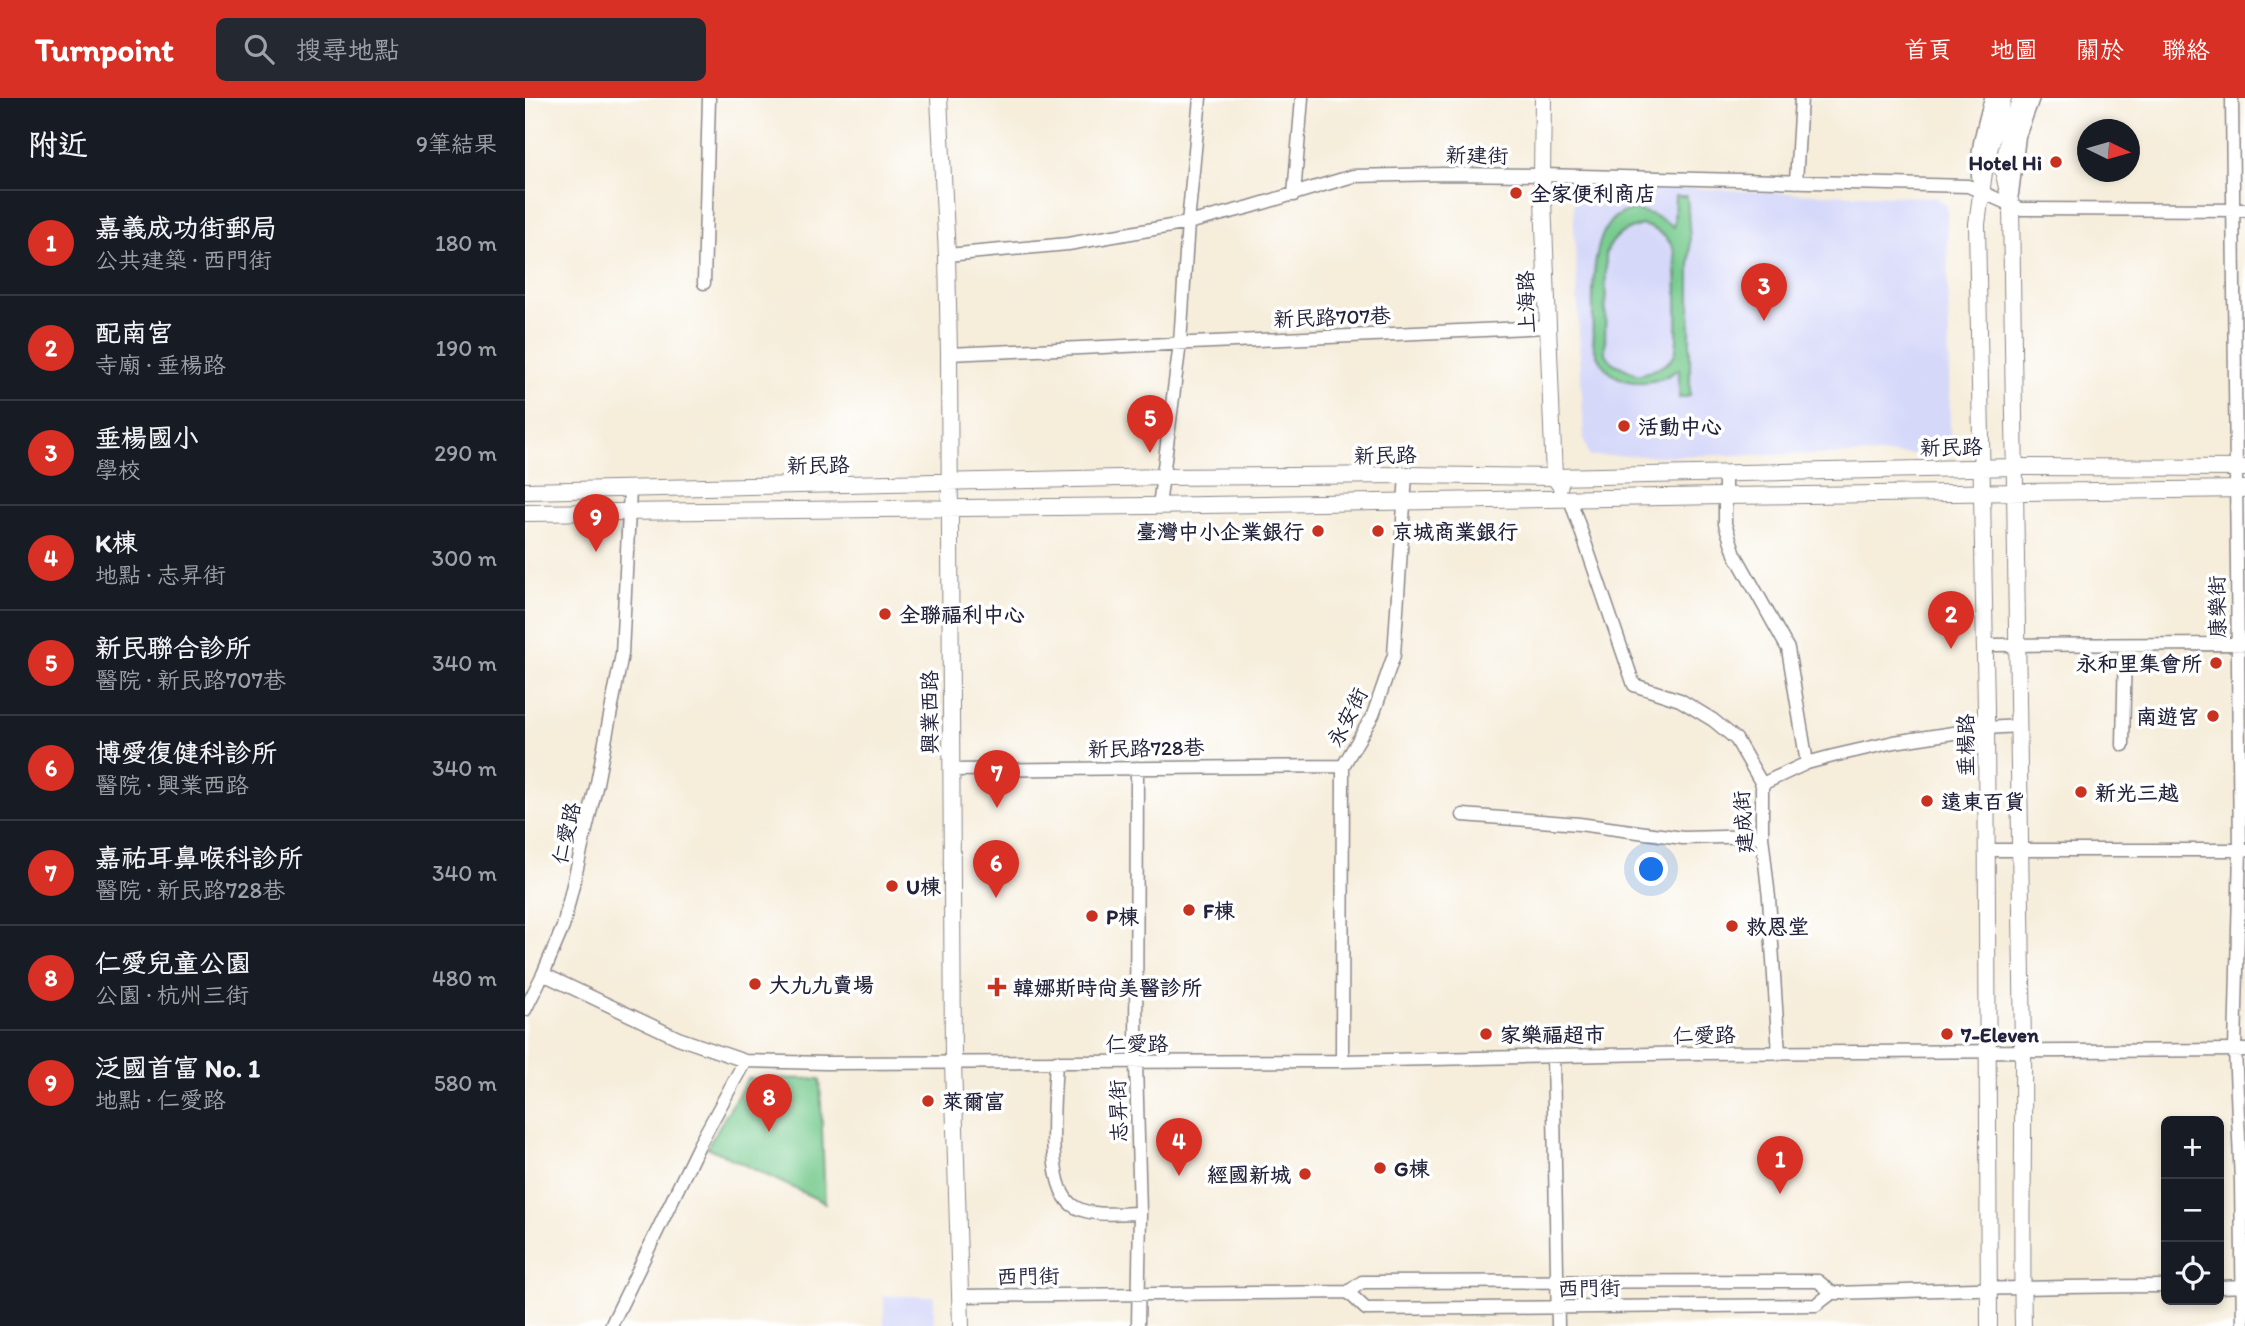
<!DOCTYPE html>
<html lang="zh-TW">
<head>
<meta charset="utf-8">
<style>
  body { margin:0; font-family:Itim,"LXGW WenKai TC",sans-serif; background:#242831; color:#f1f3f6 }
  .controls { position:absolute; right:21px; bottom:21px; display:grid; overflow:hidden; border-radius:10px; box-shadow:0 4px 10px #0003 }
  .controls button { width:63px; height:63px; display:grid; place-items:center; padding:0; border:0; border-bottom:2px solid #363941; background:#171b24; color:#f1f3f6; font:35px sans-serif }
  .compass { position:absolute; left:1552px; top:21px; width:63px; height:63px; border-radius:50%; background:#171b24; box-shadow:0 4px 10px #0003; rotate:95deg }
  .you { position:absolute; left:1127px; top:772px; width:24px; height:24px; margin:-18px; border:5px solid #fff; border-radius:50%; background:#1a73e8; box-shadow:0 0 0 10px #1a73e833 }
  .badge { display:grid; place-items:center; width:46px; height:46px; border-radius:50%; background:#d93025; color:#fff; font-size:23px; font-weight:700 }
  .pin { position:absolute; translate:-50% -58px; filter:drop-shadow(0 2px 4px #0008) }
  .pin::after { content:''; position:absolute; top:37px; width:24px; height:21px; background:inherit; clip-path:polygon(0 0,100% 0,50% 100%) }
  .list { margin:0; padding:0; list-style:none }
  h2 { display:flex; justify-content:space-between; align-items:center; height:91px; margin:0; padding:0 28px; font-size:30px }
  h2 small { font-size:23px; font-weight:400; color:#9ea1a6 }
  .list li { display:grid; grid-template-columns:46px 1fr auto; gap:21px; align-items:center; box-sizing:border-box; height:105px; padding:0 28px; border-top:2px solid #363941 }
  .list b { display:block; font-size:26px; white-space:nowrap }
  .list p { margin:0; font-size:23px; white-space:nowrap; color:#9ea1a6 }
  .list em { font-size:23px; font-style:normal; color:#9ea1a6 }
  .icon { flex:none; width:38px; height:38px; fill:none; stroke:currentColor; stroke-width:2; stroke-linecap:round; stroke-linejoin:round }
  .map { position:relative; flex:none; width:1720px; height:1228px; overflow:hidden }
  header { display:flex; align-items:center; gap:42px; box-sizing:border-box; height:98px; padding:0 35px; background:#d93025; color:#fff }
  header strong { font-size:33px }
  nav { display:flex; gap:38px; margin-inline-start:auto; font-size:24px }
  .search { width:490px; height:63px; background:#242831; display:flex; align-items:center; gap:18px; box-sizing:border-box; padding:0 24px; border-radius:10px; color:#9ea1a6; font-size:26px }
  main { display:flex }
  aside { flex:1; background:#171b24 }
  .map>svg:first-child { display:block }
  .built { fill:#d5d8f9 }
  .green { fill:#76ca8d; stroke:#4c7664; stroke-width:2; fill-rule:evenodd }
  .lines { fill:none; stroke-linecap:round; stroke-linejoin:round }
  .minor-casing { stroke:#8c888a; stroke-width:15 }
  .tertiary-casing { stroke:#8c888a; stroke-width:18 }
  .minor { stroke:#fff; stroke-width:12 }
  .tertiary { stroke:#fff; stroke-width:16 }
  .poi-dot { fill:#c8321e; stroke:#fff; stroke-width:2.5 }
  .labels { text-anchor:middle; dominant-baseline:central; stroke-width:7; stroke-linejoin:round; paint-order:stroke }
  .street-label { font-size:21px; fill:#22223b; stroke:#fff }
  .poi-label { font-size:21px; font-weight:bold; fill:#22223b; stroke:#fff; text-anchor:start }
</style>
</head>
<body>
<header>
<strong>Turnpoint</strong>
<div class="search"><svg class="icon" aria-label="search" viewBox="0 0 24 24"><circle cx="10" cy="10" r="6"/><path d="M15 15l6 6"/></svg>搜尋地點</div>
<nav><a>首頁</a><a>地圖</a><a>關於</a><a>聯絡</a></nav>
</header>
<main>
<aside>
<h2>附近<small>9筆結果</small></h2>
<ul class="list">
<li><span class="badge">1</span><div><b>嘉義成功街郵局</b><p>公共建築 · 西門街</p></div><em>180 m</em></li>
<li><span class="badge">2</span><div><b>配南宮</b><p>寺廟 · 垂楊路</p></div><em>190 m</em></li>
<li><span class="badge">3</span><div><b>垂楊國小</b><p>學校</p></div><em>290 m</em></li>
<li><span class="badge">4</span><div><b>K棟</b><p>地點 · 志昇街</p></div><em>300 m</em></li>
<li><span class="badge">5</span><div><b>新民聯合診所</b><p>醫院 · 新民路707巷</p></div><em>340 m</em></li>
<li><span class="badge">6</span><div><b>博愛復健科診所</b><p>醫院 · 興業西路</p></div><em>340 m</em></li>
<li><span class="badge">7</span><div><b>嘉祐耳鼻喉科診所</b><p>醫院 · 新民路728巷</p></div><em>340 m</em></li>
<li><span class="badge">8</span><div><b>仁愛兒童公園</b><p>公園 · 杭州三街</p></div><em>480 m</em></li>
<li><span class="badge">9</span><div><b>泛國首富 No. 1</b><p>地點 · 仁愛路</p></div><em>580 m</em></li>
</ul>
</aside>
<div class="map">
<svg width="1720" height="1228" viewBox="0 0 1720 1228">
  <rect width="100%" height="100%" fill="#fff"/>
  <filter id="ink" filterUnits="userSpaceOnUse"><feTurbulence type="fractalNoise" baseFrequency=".0143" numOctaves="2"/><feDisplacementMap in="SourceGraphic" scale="14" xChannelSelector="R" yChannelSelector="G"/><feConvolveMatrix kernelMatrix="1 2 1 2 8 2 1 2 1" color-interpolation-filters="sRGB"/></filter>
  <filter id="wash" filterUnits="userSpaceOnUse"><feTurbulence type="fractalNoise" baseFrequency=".00686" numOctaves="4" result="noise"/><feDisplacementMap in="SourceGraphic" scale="28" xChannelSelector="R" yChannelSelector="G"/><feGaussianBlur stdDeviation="1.57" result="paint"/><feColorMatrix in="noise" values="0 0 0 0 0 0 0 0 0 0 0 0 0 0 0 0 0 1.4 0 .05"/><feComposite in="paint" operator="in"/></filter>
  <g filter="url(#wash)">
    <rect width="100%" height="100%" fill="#f6edda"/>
    <path class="built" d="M 1058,84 L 1258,95 L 1411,99 L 1422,108 L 1425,339 L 1417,353 L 1396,356 L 1064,358 L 1059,342 L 1048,107 Z
      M 359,1198 L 409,1198 L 409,1228 L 359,1228 Z"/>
    <path class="green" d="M 1150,98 L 1162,98 L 1165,142 L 1165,298 L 1154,300 L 1154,271 C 1125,292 1084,290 1070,252 C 1066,244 1068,220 1068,210 C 1067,156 1076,79 1149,129 ZM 1117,127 C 1130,130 1145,139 1149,153 C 1152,163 1154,248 1150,256 C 1143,269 1125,273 1113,277 L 1088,265 L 1080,255 L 1081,155 C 1089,137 1099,132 1117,127 Z
      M 223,980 L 295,981 L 300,1105 L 182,1049 Z"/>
  </g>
  <g filter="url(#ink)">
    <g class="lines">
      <defs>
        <path id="minor" d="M 1707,0 L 1715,752 L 1710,952 L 1716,1084 L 1718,1228
          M 1271,84 L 1276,0
          M 1454,85 C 1449,56 1459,28 1466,0
          M 1487,96 L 1494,38 L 1508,0
          M 769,97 L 777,0
          M 422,157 L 543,146 L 663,125 L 725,109 L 828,78 L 918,76 L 1017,77 L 1443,88 L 1495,111 L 1720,112
          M 179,185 L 184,0
          M 424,256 L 1023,229
          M 1200,375 L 1200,426 L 1210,456 L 1263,551 L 1282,665
          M 105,392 L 97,556 L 72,685 L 38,829 L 18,876 L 153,940 L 220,963 L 301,965 L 817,963 L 1171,955 L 1720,952
          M 1045,401 L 1109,587 L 1155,602 L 1188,622 L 1211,641 L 1237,686 L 1237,738 L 1244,800 L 1254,956
          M 634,408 L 655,245 L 663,125 L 675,0
          M 1460,547 L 1719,546
          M 1598,647 L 1600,547
          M 612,670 L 611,965 L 615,1115 L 613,1228
          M 425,672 L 818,668
          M 1237,686 L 1282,665 L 1308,658 L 1369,644 L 1461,630 L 1494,628
          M 938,717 L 1054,726 L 1158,740 L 1237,738
          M 1462,752 L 1720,752
          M 0,912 L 18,876
          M 1028,958 L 1033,1228
          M 531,963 C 530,995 518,1092 550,1109 C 568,1119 595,1115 615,1115
          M 817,963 L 818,668 L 848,617 L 869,557 L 881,377
          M 1694,1189 L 1720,1188
          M 823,1194 L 841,1211 L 1291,1207 L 1307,1195 C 1418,1192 1529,1188 1641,1188
          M 435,1198 L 823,1194 L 837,1184 L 1293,1183 L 1307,1195
          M 86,1228 L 174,1047 L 220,963"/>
        <path id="tertiary" d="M 414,0 L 422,157 L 424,256 L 428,964 L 436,1228
          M 1018,0 L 1017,77 L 1029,379 L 1035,387
          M 1496,0 L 1486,27 L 1478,72 L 1486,107 C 1492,388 1493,670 1498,952 C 1499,1044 1496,1136 1498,1228
          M 0,393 L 638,379 L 881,377 L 1029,379 L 1491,369 L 1720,370
          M 0,415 L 621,408 L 1199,398 L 1720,391
          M 1464,1228 L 1461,611 L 1452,126 L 1460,67 L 1478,0"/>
      </defs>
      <use href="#minor" class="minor-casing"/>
      <use href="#tertiary" class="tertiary-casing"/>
      <use href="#minor" class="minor"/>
      <use href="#tertiary" class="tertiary"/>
    </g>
  </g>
  <g class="poi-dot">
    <circle cx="1531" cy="64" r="7"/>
    <circle cx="991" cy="95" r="7"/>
    <circle cx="1099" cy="328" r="7"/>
    <circle cx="793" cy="433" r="7"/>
    <circle cx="853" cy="433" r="7"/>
    <circle cx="360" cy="516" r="7"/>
    <circle cx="1691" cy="565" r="7"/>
    <circle cx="1688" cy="618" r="7"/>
    <circle cx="1556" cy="694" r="7"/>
    <circle cx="1402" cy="703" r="7"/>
    <circle cx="367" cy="788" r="7"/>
    <circle cx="664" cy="812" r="7"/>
    <circle cx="567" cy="818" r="7"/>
    <circle cx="1207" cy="828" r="7"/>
    <circle cx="230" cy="886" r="7"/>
    <path d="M468.5 878.5h7v7h7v7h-7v7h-7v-7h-7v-7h7z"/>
    <circle cx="961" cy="936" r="7"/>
    <circle cx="1422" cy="936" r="7"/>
    <circle cx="403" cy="1003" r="7"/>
    <circle cx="855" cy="1070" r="7"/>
    <circle cx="780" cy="1076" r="7"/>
  </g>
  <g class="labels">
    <g class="street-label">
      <text transform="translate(952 57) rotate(1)">新建街</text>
      <text transform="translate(1001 204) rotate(-92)">上海路</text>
      <text transform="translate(807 219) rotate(-2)">新民路707巷</text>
      <text transform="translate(1426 349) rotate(-1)">新民路</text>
      <text transform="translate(860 357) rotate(-1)">新民路</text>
      <text transform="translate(293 367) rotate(-1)">新民路</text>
      <text transform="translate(1692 509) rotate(-91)">康樂街</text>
      <text transform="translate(404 614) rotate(-90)">興業西路</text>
      <text transform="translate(822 619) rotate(-63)">永安街</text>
      <text transform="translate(1440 647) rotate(-90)">垂楊路</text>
      <text transform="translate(621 650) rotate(-1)">新民路728巷</text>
      <text transform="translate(1218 724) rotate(-94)">建成街</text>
      <text transform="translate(41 735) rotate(-77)">仁愛路</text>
      <text transform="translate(1179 937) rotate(-1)">仁愛路</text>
      <text x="612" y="945">仁愛路</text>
      <text transform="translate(593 1013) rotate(-92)">志昇街</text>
      <text transform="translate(503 1178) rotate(-1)">西門街</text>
      <text transform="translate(1064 1190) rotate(-1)">西門街</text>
    </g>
    <g class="poi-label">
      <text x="1517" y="64" text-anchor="end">Hotel Hi</text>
      <text x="1005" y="95">全家便利商店</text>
      <text x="1113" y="328">活動中心</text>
      <text x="779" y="433" text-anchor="end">臺灣中小企業銀行</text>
      <text x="867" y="433">京城商業銀行</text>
      <text x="374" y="516">全聯福利中心</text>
      <text x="1677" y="565" text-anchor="end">永和里集會所</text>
      <text x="1674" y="618" text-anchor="end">南遊宮</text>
      <text x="1570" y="694">新光三越</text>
      <text x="1416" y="703">遠東百貨</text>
      <text x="381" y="788">U棟</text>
      <text x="678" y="812">F棟</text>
      <text x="581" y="818">P棟</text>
      <text x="1221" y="828">救恩堂</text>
      <text x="244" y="886">大九九賣場</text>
      <text x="488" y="889">韓娜斯時尚美醫診所</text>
      <text x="975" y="936">家樂福超市</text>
      <text x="1436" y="936">7-Eleven</text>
      <text x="417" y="1003">萊爾富</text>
      <text x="869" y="1070">G棟</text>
      <text x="766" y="1076" text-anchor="end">經國新城</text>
    </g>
  </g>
</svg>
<div class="controls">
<button>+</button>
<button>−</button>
<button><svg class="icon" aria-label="locate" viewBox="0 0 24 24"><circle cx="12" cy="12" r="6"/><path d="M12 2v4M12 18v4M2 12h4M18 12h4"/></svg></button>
</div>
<svg class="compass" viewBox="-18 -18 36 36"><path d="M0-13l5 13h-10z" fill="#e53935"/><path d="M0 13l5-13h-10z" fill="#9ea1a6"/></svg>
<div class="you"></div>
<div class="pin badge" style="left:1255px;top:1096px">1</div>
<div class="pin badge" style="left:1426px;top:551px">2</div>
<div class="pin badge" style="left:1239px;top:223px">3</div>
<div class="pin badge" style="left:654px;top:1078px">4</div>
<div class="pin badge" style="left:625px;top:355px">5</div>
<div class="pin badge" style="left:471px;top:800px">6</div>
<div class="pin badge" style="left:472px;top:710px">7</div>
<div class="pin badge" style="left:244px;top:1034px">8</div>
<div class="pin badge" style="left:71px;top:454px">9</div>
</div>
</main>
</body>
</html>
